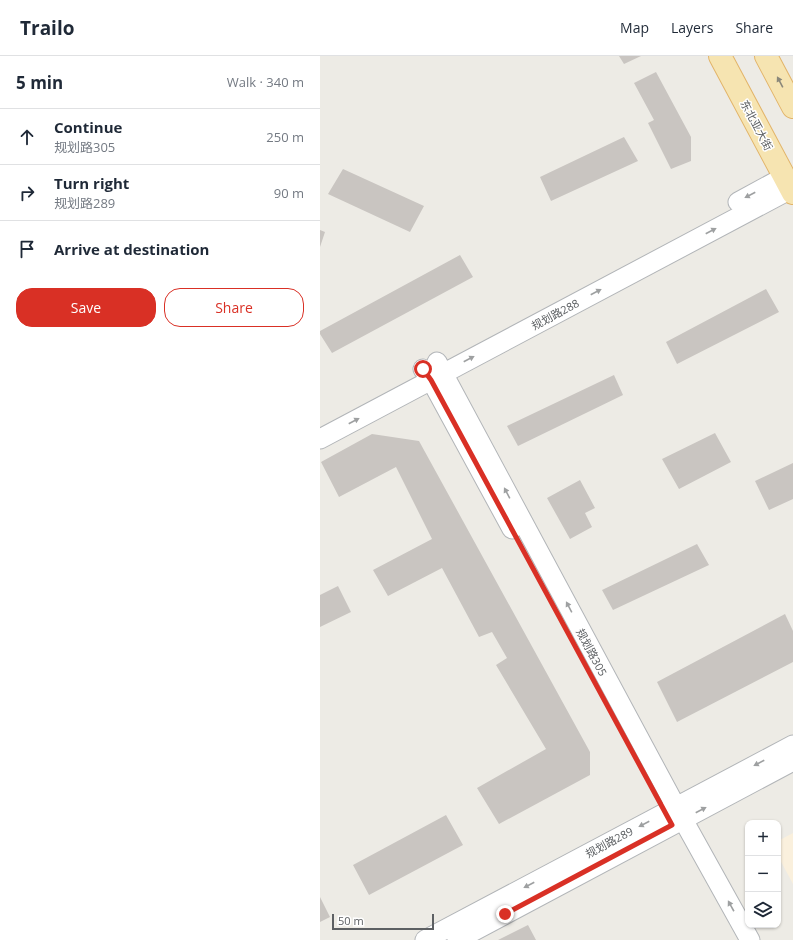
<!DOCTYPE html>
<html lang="en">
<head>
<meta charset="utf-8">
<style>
  body { margin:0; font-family:"Open Sans","Noto Sans SC",sans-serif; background:#f2f2f3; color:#1f2937 }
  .controls { position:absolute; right:12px; bottom:12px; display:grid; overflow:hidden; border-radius:8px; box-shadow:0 1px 3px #0004 }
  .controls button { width:36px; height:36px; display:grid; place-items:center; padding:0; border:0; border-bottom:1px solid #e0e1e3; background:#fff; color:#1f2937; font:20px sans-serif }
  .scale { position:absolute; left:12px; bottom:10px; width:102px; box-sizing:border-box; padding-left:4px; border:2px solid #5d6063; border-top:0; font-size:11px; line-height:14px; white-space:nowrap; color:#5d6063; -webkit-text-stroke:3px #fff; paint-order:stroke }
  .stop { position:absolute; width:12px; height:12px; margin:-9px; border:3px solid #d93025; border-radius:50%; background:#fff }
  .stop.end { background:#d93025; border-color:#fff; box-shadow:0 1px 4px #0008 }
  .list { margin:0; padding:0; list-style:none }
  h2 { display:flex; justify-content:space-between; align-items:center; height:52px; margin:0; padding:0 16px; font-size:17px }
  h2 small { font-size:13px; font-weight:400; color:#747a83 }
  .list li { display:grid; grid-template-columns:26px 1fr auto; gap:12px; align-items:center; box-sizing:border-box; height:56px; padding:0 16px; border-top:1px solid #e0e1e3 }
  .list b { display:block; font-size:15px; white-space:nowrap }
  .list p { margin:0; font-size:13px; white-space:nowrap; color:#747a83 }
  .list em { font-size:13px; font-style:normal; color:#747a83 }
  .actions { display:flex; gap:8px; padding:12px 16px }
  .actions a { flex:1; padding:9px 0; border:1px solid #d93025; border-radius:16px; text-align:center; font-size:14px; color:#d93025 }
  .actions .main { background:#d93025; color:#fff }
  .icon { flex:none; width:22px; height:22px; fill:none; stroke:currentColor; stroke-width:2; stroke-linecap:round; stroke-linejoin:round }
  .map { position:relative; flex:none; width:473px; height:884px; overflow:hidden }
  header { display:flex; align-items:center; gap:24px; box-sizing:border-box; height:56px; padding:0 20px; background:#fff; border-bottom:1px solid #e0e1e3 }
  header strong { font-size:19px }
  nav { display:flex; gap:22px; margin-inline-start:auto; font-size:14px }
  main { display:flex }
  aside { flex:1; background:#fff }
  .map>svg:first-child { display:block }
  .commercial { fill:#faf0dd }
  .building { fill:#c9c5c1 }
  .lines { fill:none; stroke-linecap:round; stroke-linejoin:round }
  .tertiary-casing { stroke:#b2b5b8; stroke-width:21 }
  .primary-casing { stroke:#e2b469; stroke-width:24 }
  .tertiary { stroke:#fff; stroke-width:19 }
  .primary { stroke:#f6e4b1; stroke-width:22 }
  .oneway { fill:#8b887a }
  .oneway2 { fill:#9ea0a1 }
  .route { stroke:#d93025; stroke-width:5 }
  .labels { text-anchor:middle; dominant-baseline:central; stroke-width:3; stroke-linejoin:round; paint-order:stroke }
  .street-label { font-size:11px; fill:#5d6063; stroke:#fff }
</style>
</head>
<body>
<header>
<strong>Trailo</strong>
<nav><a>Map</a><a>Layers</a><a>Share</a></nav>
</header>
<main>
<aside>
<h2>5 min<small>Walk · 340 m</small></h2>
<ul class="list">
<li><svg class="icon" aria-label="ahead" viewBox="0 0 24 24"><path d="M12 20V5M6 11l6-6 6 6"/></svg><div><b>Continue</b><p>规划路305</p></div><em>250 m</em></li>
<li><svg class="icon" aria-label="right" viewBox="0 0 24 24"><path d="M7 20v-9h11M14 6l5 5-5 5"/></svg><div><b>Turn right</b><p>规划路289</p></div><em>90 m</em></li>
<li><svg class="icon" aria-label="arrive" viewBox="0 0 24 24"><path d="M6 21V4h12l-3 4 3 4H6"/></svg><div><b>Arrive at destination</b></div></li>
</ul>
<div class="actions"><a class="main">Save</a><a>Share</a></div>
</aside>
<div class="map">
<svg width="473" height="884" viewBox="0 0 473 884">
  <rect width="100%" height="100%" fill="#edebe5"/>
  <path class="commercial" d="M 473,777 L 473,828 L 458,800 L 458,785 Z"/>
  <path class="building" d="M 299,0 L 321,0 L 304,8 Z
    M 336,16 L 371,81 L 371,105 L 351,113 L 328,67 L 334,64 L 314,27 Z
    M 304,81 L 318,105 L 231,145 L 220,121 Z
    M 23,113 L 104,150 L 90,176 L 8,138 Z
    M 0,174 L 5,176 L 0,191 Z
    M 140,199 L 153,221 L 12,297 L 0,278 L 0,275 Z
    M 446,233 L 459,256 L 357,308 L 346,286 Z
    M 294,319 L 303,339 L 198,390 L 187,370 Z
    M 395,377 L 411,406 L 359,433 L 342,403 Z
    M 52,378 L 99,385 L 270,696 L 270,719 L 179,768 L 157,732 L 226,693 L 176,609 L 187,602 L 172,576 L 159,581 L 122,512 L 68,540 L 53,514 L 112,483 L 76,411 L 19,441 L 1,406 Z
    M 473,407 L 473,443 L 449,454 L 435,425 Z
    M 260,424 L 275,452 L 265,457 L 272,471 L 250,483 L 227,442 Z
    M 377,488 L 389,509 L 293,554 L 282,534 Z
    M 18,530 L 31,556 L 0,571 L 0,539 Z
    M 465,558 L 473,575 L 473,606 L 357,666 L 337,626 Z
    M 126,759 L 143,789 L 49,839 L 33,809 Z
    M 0,841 L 10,861 L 0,866 Z
    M 208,869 L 216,884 L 178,884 Z"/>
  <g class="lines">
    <defs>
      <path id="tertiary" d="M 418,146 L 464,121
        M 117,306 L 356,751 L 430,884
        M 103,313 L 111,324 L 192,473
        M 0,383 L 471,133
        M 105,884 L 473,689
        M 137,884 L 473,705"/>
      <path id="primary" d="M 400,0 L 473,137
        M 446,0 L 473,51"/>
    </defs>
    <use href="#tertiary" class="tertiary-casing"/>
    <use href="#primary" class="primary-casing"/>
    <use href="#tertiary" class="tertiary"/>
    <use href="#primary" class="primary"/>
  </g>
  <defs><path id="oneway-solid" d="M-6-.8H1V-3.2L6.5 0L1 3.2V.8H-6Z"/></defs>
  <use class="oneway" href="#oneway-solid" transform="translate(460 26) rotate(-118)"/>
  <g class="oneway2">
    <use href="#oneway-solid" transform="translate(430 139) rotate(152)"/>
    <use href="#oneway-solid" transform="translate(391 175) rotate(-28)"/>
    <use href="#oneway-solid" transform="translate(276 236) rotate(-28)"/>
    <use href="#oneway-solid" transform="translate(149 303) rotate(-28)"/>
    <use href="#oneway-solid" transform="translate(34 365) rotate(-28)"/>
    <use href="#oneway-solid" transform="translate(187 437) rotate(-118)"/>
    <use href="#oneway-solid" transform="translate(249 551) rotate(-118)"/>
    <use href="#oneway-solid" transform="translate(439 707) rotate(152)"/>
    <use href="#oneway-solid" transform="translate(381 754) rotate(-28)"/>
    <use href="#oneway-solid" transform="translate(324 768) rotate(152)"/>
    <use href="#oneway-solid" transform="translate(209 829) rotate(152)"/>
    <use href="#oneway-solid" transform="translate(411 850) rotate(-119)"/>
  </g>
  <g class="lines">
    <path class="route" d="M 103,313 L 111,324 L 352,769 L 185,858"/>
  </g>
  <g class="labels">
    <g class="street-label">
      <text transform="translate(437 69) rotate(62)">东北亚大街</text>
      <text transform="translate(235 258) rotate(-28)">规划路288</text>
      <text transform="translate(272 596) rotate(62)">规划路305</text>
      <text transform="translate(289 786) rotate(-28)">规划路289</text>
    </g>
  </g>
</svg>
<div class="controls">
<button>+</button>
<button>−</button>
<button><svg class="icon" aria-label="layers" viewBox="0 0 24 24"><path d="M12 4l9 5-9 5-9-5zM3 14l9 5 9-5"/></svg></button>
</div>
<div class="scale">50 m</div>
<div class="stop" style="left:103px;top:313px"></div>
<div class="stop end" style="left:185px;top:858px"></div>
</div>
</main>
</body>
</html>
